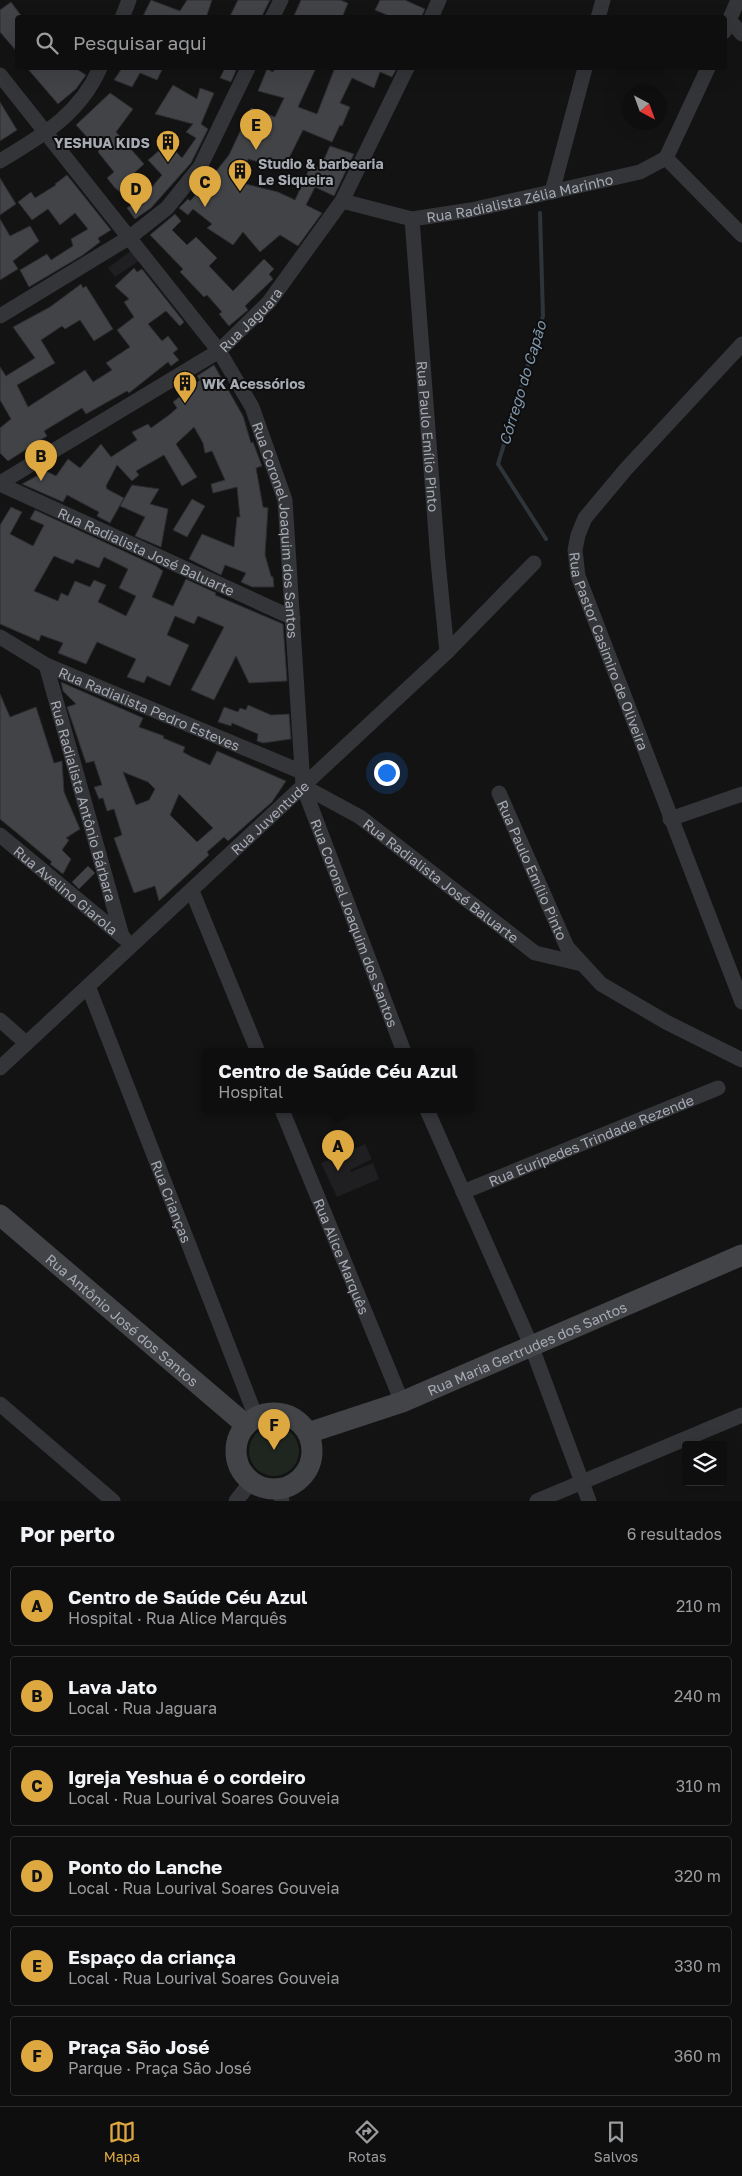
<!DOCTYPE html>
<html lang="pt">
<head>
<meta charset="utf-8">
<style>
  body { margin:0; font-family:"Golos Text",sans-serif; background:#1c1c1d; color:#f1f3f6 }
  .controls { position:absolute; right:15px; bottom:15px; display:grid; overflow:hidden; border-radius:5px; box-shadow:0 5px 20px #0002 }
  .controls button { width:45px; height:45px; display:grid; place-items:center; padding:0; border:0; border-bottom:1px solid #2e2e2f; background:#0e0e0f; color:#f1f3f6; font:25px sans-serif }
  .compass { position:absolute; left:622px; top:85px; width:45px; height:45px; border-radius:50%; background:#0e0e0f; box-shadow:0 5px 20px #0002; rotate:139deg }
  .you { position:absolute; left:386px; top:772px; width:18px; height:18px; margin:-12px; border:4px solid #fff; border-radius:50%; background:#1a73e8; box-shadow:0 0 0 8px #1a73e833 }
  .badge { display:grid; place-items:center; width:32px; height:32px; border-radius:50%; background:#dea840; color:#111; font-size:16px; font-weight:700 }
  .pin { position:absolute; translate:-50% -41px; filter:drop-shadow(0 1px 2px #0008) }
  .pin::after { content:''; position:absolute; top:26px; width:18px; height:15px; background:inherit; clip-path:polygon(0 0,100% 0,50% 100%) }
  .popup { position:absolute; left:202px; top:1048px; width:272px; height:65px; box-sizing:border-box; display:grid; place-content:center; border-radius:5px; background:#0e0e0f; filter:drop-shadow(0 1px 4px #0005); font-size:16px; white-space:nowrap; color:#9b9c9e }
  .popup b { font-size:19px; color:#f1f3f6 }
  .popup::after { content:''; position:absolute; left:50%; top:100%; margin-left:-10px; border:10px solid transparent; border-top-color:#0e0e0f }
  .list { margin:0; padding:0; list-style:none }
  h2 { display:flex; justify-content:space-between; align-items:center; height:65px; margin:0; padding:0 20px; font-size:21px }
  h2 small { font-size:16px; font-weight:400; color:#9b9c9e }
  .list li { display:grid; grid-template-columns:32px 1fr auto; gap:15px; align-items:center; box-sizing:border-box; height:80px; margin:0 10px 10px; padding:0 10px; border:1px solid #2e2e2f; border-radius:5px }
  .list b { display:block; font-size:19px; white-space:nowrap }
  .list p { margin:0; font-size:16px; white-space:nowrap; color:#9b9c9e }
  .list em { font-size:16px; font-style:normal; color:#9b9c9e }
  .icon { flex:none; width:28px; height:28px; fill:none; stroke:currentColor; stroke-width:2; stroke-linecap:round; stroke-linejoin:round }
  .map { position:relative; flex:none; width:742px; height:1501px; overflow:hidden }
  .search { position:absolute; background:#0e0e0f; box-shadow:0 5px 20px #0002; left:15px; right:15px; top:15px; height:55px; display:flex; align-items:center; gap:12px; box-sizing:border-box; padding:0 18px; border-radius:5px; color:#9b9c9e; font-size:19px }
  .sheet { height:605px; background:#0e0e0f }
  nav { display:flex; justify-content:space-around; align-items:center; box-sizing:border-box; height:70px; border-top:1px solid #2e2e2f; background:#0e0e0f; font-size:14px; color:#9b9c9e }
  nav a { display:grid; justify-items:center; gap:2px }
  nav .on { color:#dea840 }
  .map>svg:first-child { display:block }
  .built { fill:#1f1f21 }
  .green { fill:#1f2620 }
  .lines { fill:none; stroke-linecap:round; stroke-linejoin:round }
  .stream { stroke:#2d353b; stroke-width:4 }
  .building { fill:#424347; stroke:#2d2d30; fill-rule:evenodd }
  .street { stroke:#343539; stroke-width:15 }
  .secondary { stroke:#424448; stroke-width:21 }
  .labels { text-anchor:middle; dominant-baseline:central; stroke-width:4; stroke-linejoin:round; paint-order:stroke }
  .poi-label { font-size:14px; font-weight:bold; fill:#a6aab3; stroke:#0e0e0f; text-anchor:start }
  .street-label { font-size:14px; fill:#a6aab3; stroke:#0e0e0f }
  .water-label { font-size:15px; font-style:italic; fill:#8097ab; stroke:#0e0e0f }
</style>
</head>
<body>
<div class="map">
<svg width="742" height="1501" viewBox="0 0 742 1501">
  <rect width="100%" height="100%" fill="#131314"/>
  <path class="built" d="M 132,250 L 140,260 L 115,277 L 108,268 Z
    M 365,1144 L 372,1159 L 350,1170 L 351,1172 L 373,1163 L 379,1179 L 337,1197 L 321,1163 Z"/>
  <path class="green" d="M249 1451a25 25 0 1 1 50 0a25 25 0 1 1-50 0Z"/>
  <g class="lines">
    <path class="stream" d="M 540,213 L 543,316 L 498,464 L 546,539"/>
  </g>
  <path class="building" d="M 151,0 L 180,11 L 187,0 L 212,0 L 206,18 L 142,18 Z
    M 238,0 L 270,0 L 261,18 L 229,18 Z
    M 301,0 L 340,0 L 348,3 L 342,18 L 293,18 Z
    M 380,0 L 405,0 L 425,9 L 421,18 L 385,18 L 387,15 L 375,10 Z
    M 11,2 L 23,18 L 18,18 L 18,53 L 0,32 L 0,10 Z
    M 27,68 L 75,68 L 86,75 L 76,89 L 58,104 Z
    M 122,68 L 163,68 L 157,80 L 140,73 L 132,87 L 114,80 Z
    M 225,68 L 237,68 L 231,82 L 220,78 Z
    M 275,68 L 316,68 L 298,107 L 317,114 L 334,70 L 329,68 L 397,68 L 392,77 L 380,72 L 374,88 L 352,78 L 340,103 L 350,107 L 342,126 L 340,125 L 332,142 L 303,130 L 287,162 L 280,160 L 276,167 L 248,159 L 242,183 L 278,192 L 295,200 L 311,165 L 320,168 L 330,146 L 354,154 L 334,196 L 315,187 L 306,205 L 322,213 L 298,246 L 280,235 L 260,252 L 243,232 L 233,245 L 207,228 L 212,224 L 193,209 L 188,215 L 179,208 L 188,199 L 190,201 L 200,190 L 207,195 L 213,175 L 229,155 L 251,108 L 275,117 L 284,98 L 258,91 L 267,69 L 273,72 Z
    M 173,85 L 197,99 L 200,88 L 214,93 L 201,124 L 208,129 L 191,163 L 151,208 L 135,219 L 127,208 L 134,203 L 115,188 L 107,178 L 114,172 L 98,152 L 99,150 L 76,125 L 110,93 L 133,109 L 116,132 L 144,164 L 130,177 L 147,193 L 162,175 L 148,160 L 168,143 L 182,158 L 196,138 L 186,132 L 193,124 L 155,114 Z
    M 0,102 L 17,130 L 0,141 Z
    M 67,175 L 111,230 L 98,238 L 100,242 L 83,255 L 29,287 L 20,270 L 47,254 L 51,260 L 73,246 L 71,239 L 88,229 L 75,213 L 60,225 L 48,209 L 32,220 L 18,202 L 31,192 L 35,198 L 56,185 L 55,184 Z
    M 0,178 L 16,204 L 0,215 Z
    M 175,214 L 181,221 L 172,230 L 187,245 L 196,237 L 217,258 L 209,266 L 233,291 L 264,259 L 274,269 L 269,274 L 273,279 L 245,306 L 248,310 L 229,326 L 219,314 L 222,312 L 207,295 L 204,297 L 180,272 L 183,269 L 150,235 Z
    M 0,219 L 10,236 L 30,226 L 39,241 L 13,261 L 18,269 L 0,280 Z
    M 134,268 L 137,272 L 142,269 L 184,322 L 180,326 L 166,311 L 148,324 L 162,341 L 168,336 L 178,349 L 173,353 L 179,360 L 171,366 L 168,362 L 129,393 L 127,391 L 86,414 L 82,408 L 67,417 L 44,431 L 47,436 L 8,461 L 0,453 L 0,428 L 11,419 L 0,400 L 0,367 L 6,376 L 35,358 L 13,327 L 50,307 L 81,284 L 83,288 L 86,286 L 113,329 L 94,341 L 80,320 L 65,329 L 62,326 L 41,340 L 55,363 L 17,385 L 28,407 L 85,370 L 93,382 L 112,370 L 106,363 L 130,347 L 117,330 L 134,317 L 124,302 L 129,299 L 115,286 Z
    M 214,365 L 243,416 L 251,443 L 253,442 L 262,466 L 256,468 L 263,507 L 268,508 L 265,555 L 271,576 L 273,577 L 274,587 L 252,587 L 241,582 L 246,573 L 225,565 L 221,575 L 189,559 L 202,534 L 234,547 L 237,517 L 240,517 L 237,487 L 213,493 L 211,484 L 225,480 L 212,451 L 205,453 L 203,443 L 194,427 L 176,444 L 197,477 L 182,486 L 164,455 L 136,471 L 139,475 L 132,481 L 117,465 L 106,486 L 107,489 L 124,498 L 110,523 L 97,516 L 99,512 L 67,495 L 63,502 L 22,484 L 46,471 L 56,476 L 68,459 L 80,468 L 101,444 L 111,457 L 137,440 L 132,432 L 148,424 L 151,428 L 169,415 L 177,408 L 173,402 L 200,380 L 197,376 Z
    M 132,485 L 159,489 L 150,504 L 168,509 L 161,547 L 135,536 L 145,517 L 120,506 Z
    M 192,499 L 205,506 L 187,537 L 173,530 Z
    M 11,507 L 22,512 L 10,534 L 33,546 L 44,525 L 30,519 L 35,510 L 156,566 L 163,571 L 152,597 L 173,606 L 186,579 L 216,593 L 215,595 L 283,624 L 287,681 L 249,683 L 236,656 L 214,700 L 191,690 L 224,627 L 198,616 L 194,624 L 175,616 L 167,635 L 189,645 L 170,686 L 147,676 L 144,683 L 127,677 L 136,659 L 97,642 L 86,664 L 58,653 L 63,643 L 41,635 L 39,641 L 0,624 L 0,525 ZM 54,556 L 73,564 L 76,559 L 99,568 L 104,557 L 128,569 L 119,588 L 136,596 L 126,616 L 98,602 L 106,585 L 94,580 L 90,587 L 75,581 L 68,596 L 61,593 L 58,601 L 34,591 Z
    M 61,682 L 143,718 L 139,727 L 164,736 L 163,738 L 185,747 L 183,752 L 190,756 L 210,765 L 217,751 L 286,781 L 272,802 L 228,841 L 224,837 L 207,852 L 209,855 L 159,901 L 155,886 L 134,893 L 114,838 L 122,835 L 114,809 L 107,811 L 103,798 L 99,799 L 94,787 L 102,785 L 94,761 L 86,763 L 67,707 L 76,704 L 63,691 ZM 123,772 L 148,782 L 155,789 L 149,800 L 136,805 ZM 179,794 L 213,828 L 197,842 L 170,815 Z
    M 0,694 L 10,717 L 36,707 L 54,763 L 62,761 L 64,792 L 80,829 L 66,838 L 69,840 L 62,850 L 71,859 L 63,874 L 50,864 L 52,862 L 0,819 Z
    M 248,705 L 271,715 L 289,714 L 291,739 L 263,743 L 257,741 L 258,734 L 232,723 L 231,726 L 218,722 L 224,707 L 238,712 L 240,708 L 246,710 Z
    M 88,866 L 95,873 L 79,889 L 72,882 Z"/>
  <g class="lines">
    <g class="street">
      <path d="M 122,18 L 129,0"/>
      <path d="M 272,18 L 281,0"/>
      <path d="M 431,18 L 439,0"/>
      <path d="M 598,18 L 603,0"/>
      <path d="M 730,21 L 742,34"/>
      <path d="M 724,32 L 738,0"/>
      <path id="s1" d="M 0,75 L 219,351 L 252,407 L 285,500 L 303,786 L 404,1052"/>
      <path d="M 666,158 L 742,235"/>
      <path d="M 666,158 L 708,68"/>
      <path d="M 0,161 C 43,135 79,115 100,68"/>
      <path d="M 552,192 L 585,68"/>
      <path id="s2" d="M 342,201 L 412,219 L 471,210 L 640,172 L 666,158"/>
      <path id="s3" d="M 412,219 L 438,561 L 447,652"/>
      <path d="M 0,316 L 130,237 L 167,208 L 200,167 L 248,68"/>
      <path id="s4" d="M 742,344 L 626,469 L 585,518 L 578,535 L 575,550 L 578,576 L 742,1002"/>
      <path id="s5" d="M 0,483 L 219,351 L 269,302 L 342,201 L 407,68"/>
      <path id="s6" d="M 0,484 L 293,618"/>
      <path id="s7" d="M 0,637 L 46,665 L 302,772"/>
      <path id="s8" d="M 46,665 L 122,936"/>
      <path id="s9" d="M 303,786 L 360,817 L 535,953 L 582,964"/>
      <path id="s10" d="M 499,793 L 567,947 L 601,984 L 666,1022 L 742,1060"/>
      <path d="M 670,819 L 742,794"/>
      <path id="s11" d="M 0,835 L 124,938"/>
      <path d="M 192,891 L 258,1052"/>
      <path id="s12" d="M 88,986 L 256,1417"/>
      <path d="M 0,1020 L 26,1043"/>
      <path id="s13" d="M 0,1068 L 447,652 L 534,563"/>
      <path id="s14" d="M 282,1110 L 402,1402"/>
      <path d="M 427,1110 L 531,1345 L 589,1501"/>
      <path id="s15" d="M 463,1192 L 718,1088"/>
      <path d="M 0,1404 L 113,1501"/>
      <path d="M 280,1489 L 282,1501"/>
      <path d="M 236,1501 L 251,1482"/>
      <path d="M 537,1501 L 742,1415"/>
    </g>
    <g class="secondary">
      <path id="s16" d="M 0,1215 L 246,1425"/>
      <circle cx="274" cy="1451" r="38"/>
      <path id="s17" d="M 308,1433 L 402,1402 L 742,1255"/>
    </g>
  </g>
  <defs>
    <symbol id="building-pin" viewBox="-11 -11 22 30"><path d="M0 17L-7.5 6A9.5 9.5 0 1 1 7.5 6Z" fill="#dea840" stroke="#0e0e0f"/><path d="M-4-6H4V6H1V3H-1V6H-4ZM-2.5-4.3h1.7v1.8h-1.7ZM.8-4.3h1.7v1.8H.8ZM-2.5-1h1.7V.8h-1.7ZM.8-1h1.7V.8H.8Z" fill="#111"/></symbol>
  </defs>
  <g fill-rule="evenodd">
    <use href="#building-pin" x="154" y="128" width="28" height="38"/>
    <use href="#building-pin" x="226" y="157" width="28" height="38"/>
    <use href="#building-pin" x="171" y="369" width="28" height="38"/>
  </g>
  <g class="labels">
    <g class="poi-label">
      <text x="150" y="142" text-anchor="end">YESHUA KIDS</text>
      <text x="258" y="163">Studio &amp; barbearia<tspan x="258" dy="16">Le Siqueira</tspan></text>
      <text x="202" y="383">WK Acessórios</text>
    </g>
    <g class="street-label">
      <text stroke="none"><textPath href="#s2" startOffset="182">Rua Radialista Zélia Marinho</textPath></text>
      <text stroke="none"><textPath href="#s5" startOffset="300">Rua Jaguara</textPath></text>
      <text stroke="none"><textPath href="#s3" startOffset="218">Rua Paulo Emílio Pinto</textPath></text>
      <text stroke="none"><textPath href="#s1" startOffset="544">Rua Coronel Joaquim dos Santos</textPath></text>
      <text stroke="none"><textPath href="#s6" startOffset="161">Rua Radialista José Baluarte</textPath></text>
      <text stroke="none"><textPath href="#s4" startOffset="375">Rua Pastor Casimiro de Oliveira</textPath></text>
      <text stroke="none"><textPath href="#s7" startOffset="166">Rua Radialista Pedro Esteves</textPath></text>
      <text stroke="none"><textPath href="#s8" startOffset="141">Rua Radialista Antônio Bárbara</textPath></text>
      <text stroke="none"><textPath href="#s13" startOffset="368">Rua Juventude</textPath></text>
      <text stroke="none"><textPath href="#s10" startOffset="84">Rua Paulo Emílio Pinto</textPath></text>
      <text stroke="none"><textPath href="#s9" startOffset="168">Rua Radialista José Baluarte</textPath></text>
      <text stroke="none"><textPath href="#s11" startOffset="86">Rua Avelino Giarola</textPath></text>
      <text stroke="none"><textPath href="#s1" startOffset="949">Rua Coronel Joaquim dos Santos</textPath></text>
      <text stroke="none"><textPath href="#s15" startOffset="138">Rua Euripedes Trindade Rezende</textPath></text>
      <text stroke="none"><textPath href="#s12" startOffset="231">Rua Crianças</textPath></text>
      <text stroke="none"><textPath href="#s14" startOffset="158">Rua Alice Marquês</textPath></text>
      <text stroke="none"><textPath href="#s16" startOffset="161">Rua Antônio José dos Santos</textPath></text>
      <text stroke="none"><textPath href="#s17" startOffset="235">Rua Maria Gertrudes dos Santos</textPath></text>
    </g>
    <g class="water-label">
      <text transform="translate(522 383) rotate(-73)">Córrego do Capão</text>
    </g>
  </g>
</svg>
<div class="controls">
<button><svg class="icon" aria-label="layers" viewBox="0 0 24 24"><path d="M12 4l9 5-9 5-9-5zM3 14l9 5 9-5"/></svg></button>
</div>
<svg class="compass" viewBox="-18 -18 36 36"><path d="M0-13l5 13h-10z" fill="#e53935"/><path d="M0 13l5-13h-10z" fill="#9b9c9e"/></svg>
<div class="you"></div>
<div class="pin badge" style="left:338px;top:1171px">A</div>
<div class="popup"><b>Centro de Saúde Céu Azul</b>Hospital</div>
<div class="pin badge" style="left:41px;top:481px">B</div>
<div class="pin badge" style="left:205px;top:207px">C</div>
<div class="pin badge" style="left:136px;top:214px">D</div>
<div class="pin badge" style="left:256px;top:150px">E</div>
<div class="pin badge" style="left:274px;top:1450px">F</div>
<div class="search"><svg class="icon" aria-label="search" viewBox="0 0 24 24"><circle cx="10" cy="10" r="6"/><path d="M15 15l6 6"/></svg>Pesquisar aqui</div>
</div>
<section class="sheet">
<h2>Por perto<small>6 resultados</small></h2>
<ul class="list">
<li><span class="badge">A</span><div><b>Centro de Saúde Céu Azul</b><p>Hospital · Rua Alice Marquês</p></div><em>210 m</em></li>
<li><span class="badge">B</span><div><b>Lava Jato</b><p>Local · Rua Jaguara</p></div><em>240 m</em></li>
<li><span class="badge">C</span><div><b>Igreja Yeshua é o cordeiro</b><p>Local · Rua Lourival Soares Gouveia</p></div><em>310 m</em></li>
<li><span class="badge">D</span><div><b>Ponto do Lanche</b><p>Local · Rua Lourival Soares Gouveia</p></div><em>320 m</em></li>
<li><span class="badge">E</span><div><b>Espaço da criança</b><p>Local · Rua Lourival Soares Gouveia</p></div><em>330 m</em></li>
<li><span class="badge">F</span><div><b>Praça São José</b><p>Parque · Praça São José</p></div><em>360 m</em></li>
</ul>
</section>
<nav>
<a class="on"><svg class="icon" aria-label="map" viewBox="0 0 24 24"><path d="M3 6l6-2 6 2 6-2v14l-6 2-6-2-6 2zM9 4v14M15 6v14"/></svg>Mapa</a>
<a><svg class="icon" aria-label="directions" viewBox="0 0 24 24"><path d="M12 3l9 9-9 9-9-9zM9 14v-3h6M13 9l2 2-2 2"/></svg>Rotas</a>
<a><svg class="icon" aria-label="saved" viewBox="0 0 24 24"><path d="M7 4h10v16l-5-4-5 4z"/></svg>Salvos</a>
</nav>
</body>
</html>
